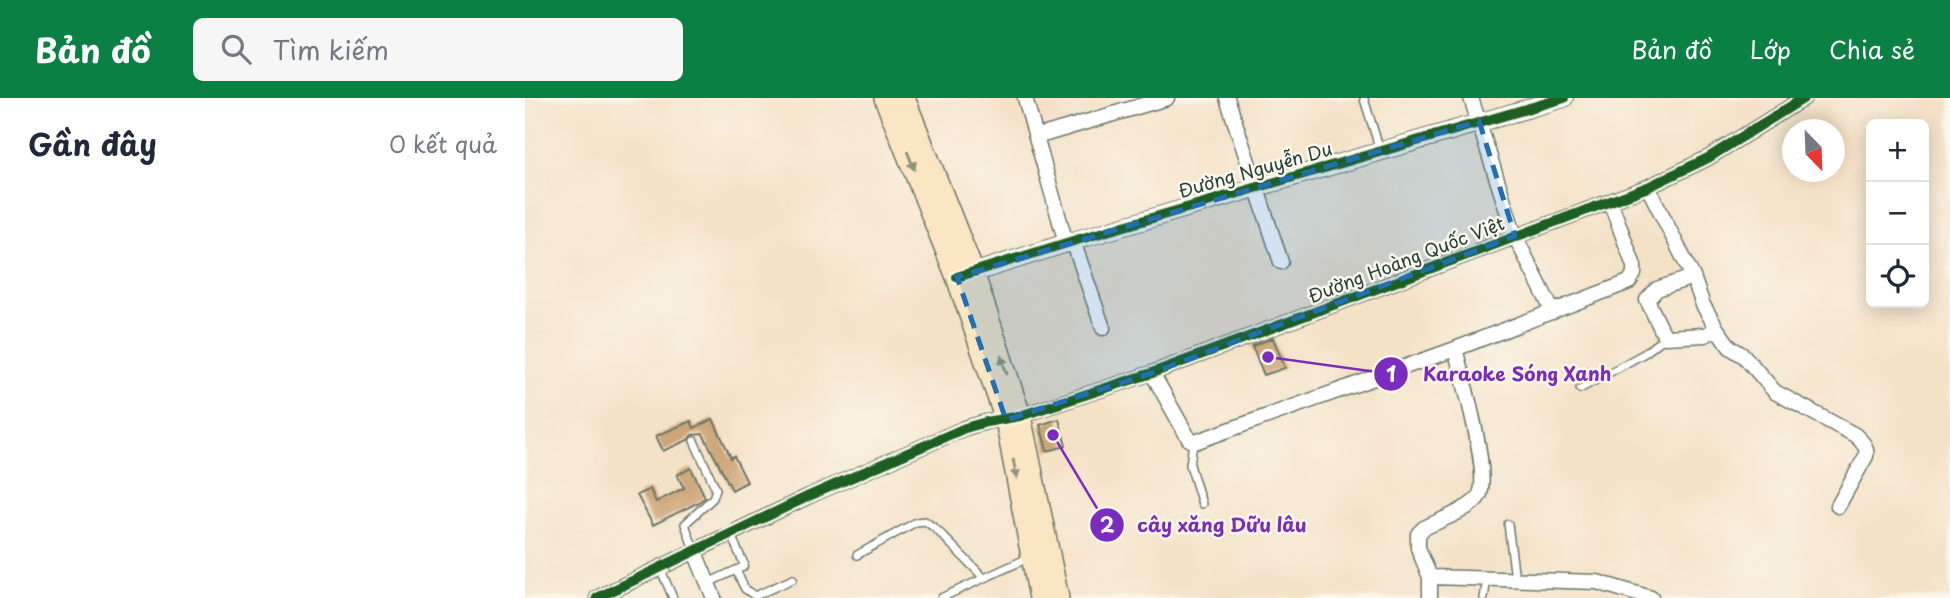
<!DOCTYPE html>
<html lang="vi">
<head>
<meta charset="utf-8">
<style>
  body { margin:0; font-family:"Playpen Sans",sans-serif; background:#f6f6f7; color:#1f2937 }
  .controls { position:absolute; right:21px; top:21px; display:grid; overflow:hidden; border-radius:10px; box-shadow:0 4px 18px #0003 }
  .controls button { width:63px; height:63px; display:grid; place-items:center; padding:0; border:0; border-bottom:2px solid #e0e1e3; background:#fff; color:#1f2937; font:35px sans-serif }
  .compass { position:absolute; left:1257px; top:21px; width:63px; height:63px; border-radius:50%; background:#fff; box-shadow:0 4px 18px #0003; rotate:157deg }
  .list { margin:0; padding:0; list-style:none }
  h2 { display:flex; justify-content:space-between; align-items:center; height:91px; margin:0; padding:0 28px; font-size:30px }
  h2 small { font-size:23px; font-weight:400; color:#747a83 }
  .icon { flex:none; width:38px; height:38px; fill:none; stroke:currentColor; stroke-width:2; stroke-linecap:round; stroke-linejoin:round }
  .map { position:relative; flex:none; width:1425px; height:500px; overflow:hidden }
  header { display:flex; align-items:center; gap:42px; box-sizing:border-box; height:98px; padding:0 35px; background:#0b8043; color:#fff }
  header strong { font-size:33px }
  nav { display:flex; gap:38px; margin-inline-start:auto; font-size:24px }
  .search { width:490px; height:63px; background:#f6f6f7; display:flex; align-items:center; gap:18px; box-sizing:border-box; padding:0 24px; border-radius:10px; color:#747a83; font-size:26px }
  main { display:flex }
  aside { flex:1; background:#fff }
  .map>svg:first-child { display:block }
  .building { fill:#cea577 }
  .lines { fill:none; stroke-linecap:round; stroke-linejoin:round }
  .service-casing { stroke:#6a7767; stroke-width:10 }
  .minor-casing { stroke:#6a7767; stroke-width:17 }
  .tertiary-casing { stroke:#6a7767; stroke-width:20 }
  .secondary-casing { stroke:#6a7767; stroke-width:24 }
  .service { stroke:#fff; stroke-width:7 }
  .minor { stroke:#fff; stroke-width:14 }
  .tertiary { stroke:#fff; stroke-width:18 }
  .secondary { stroke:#fbe6c3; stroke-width:21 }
  .cycleway-casing { stroke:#fbf7ec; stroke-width:15 }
  .cycleway { stroke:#1b5e20; stroke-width:10 }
  .oneway { fill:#8d927c }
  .marked { fill:#1f6fb2; fill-opacity:0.2; stroke:#1f6fb2; stroke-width:5; stroke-dasharray:14 9; stroke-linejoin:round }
  .labels { text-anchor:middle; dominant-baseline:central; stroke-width:5; stroke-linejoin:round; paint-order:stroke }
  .street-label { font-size:18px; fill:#1f3d34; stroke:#fbf7ec }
  .leader { fill:none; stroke:#7b2cbf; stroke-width:2.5 }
  .callout-dot { fill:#7b2cbf; stroke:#fbf7ec; stroke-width:2.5 }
  .mark-label { font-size:21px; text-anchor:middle; font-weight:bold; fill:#fff }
  .callout-label { font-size:19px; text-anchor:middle; font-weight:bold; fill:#7b2cbf; stroke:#fbf7ec; stroke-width:5; stroke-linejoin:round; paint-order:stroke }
</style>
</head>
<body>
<header>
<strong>Bản đồ</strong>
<div class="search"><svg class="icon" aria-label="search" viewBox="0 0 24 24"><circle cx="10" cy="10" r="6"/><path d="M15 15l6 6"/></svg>Tìm kiếm</div>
<nav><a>Bản đồ</a><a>Lớp</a><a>Chia sẻ</a></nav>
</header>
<main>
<aside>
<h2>Gần đây<small>0 kết quả</small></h2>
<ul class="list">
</ul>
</aside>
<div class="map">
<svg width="1425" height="500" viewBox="0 0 1425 500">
  <rect width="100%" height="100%" fill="#fbf7ec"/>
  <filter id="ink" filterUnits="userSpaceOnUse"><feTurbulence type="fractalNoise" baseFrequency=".0143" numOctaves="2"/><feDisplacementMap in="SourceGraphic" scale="14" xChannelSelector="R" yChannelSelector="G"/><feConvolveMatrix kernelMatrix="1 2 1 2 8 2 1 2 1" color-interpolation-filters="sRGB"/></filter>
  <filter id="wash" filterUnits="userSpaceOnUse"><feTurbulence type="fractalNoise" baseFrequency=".00686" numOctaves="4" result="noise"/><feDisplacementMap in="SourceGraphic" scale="28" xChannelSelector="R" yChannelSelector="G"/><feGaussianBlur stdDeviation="1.57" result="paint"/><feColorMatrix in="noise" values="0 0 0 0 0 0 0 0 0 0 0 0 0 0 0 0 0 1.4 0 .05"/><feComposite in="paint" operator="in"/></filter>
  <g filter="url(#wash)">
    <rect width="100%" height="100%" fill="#f4e2c7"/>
    <g id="blocks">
      <path class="building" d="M 748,240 L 760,270 L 739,277 L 727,248 Z
        M 188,321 L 206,360 L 209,358 L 222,384 L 207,392 L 178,336 L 167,337 L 163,342 L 138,353 L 131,338 L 166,323 L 169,330 Z
        M 534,321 L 541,348 L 522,353 L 515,327 Z
        M 166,370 L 180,399 L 174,404 L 128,427 L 112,397 L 125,391 L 131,404 L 159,390 L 152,377 Z"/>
    </g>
  </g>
  <g filter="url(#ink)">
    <use href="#blocks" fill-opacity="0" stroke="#6a7767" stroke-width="2"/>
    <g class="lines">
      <defs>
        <path id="service" d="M 839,1 L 855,52
          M 1055,291 L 1120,255 L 1140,239
          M 169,343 L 191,391 L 188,400 L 160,426 L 169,452
          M 668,344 L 665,367 L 677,406
          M 983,426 L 990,481
          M 205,435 L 219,466 L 218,469 L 211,472
          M 332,457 L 391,424 L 400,423 L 411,431 L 459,480
          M 135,470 L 148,500
          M 183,485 L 211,472 L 220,491 L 230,498 L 268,481
          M 416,500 L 503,460
          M 959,500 L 962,481"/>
        <path id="minor" d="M 500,0 L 541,145
          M 702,0 L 756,164
          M 946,0 L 990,138 L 1028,214
          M 511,39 L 642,0
          M 1123,89 L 1168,179 L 1132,191 L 1122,202 L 1140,239 L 1180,237 L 1192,231 L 1178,207 L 1168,179
          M 548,143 L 578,230
          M 1192,231 L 1205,249 L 1219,258 L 1250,294 L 1330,337 C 1337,344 1343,348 1341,358 L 1313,408
          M 627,275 L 664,341 L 670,344 L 930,251 L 1104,184 L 1109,176 L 1109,168 L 1085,103
          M 169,452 L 189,500
          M 905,479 L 1072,484 L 1126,500
          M 72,500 L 284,398 L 440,330 L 461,324 L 495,318 L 627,275 L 1123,89 L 1183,60 L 1279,0
          M 905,500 L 905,479 L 893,450 L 893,436 L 899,430 C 913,423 947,411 954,398 C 966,378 937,276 930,251"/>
        <path id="tertiary" d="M 438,178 L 548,143 L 1039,0"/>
        <path id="secondary" d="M 360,0 L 432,179 L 481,322 L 515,500
          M 379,0 L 448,174 L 495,318 L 533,500"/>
      </defs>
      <use href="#service" class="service-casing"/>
      <use href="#minor" class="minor-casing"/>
      <use href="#tertiary" class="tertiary-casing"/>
      <use href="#secondary" class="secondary-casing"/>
      <use href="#service" class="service"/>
      <use href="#minor" class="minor"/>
      <use href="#tertiary" class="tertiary"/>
      <use href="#secondary" class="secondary"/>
      <defs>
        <path id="cycleway" d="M 432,179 L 548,143 L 1039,0
          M 72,500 L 284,398 L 440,330 L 461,324 L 495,318 L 627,275 L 1123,89 L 1183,60 L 1279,0"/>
      </defs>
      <use href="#cycleway" class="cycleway-casing"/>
      <use href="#cycleway" class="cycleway"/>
    </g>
    <defs><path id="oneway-solid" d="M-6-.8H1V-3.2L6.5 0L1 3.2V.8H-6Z" transform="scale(1.75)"/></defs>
    <g class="oneway">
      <use href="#oneway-solid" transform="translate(386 63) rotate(68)"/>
      <use href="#oneway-solid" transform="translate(479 267) rotate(-108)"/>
      <use href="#oneway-solid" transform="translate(490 371) rotate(79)"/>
    </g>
  </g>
  <path class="marked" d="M 954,23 L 990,138 L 627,275 L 481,322 L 432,179 Z"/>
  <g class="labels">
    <g class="street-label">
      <text transform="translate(730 71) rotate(-16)">Đường Nguyễn Du</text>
      <text transform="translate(881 161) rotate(-21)">Đường Hoàng Quốc Việt</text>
    </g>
  </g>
  <path class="leader" d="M743 259L866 276M528 337L582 427"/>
  <g class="callout-dot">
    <circle cx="743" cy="259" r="7"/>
    <circle cx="528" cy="337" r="7"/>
    <circle cx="866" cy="276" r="18"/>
    <circle cx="582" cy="427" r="18"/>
  </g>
  <g class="mark-label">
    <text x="866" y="284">1</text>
    <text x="582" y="435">2</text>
  </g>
  <g class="callout-label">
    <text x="992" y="283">Karaoke Sóng Xanh</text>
    <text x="697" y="434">cây xăng Dữu lâu</text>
  </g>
</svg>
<div class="controls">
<button>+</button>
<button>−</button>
<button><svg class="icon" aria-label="locate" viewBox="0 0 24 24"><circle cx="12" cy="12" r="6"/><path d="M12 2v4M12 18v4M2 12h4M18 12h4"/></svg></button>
</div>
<svg class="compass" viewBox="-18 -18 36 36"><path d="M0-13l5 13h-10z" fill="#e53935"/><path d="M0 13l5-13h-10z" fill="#747a83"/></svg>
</div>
</main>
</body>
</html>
